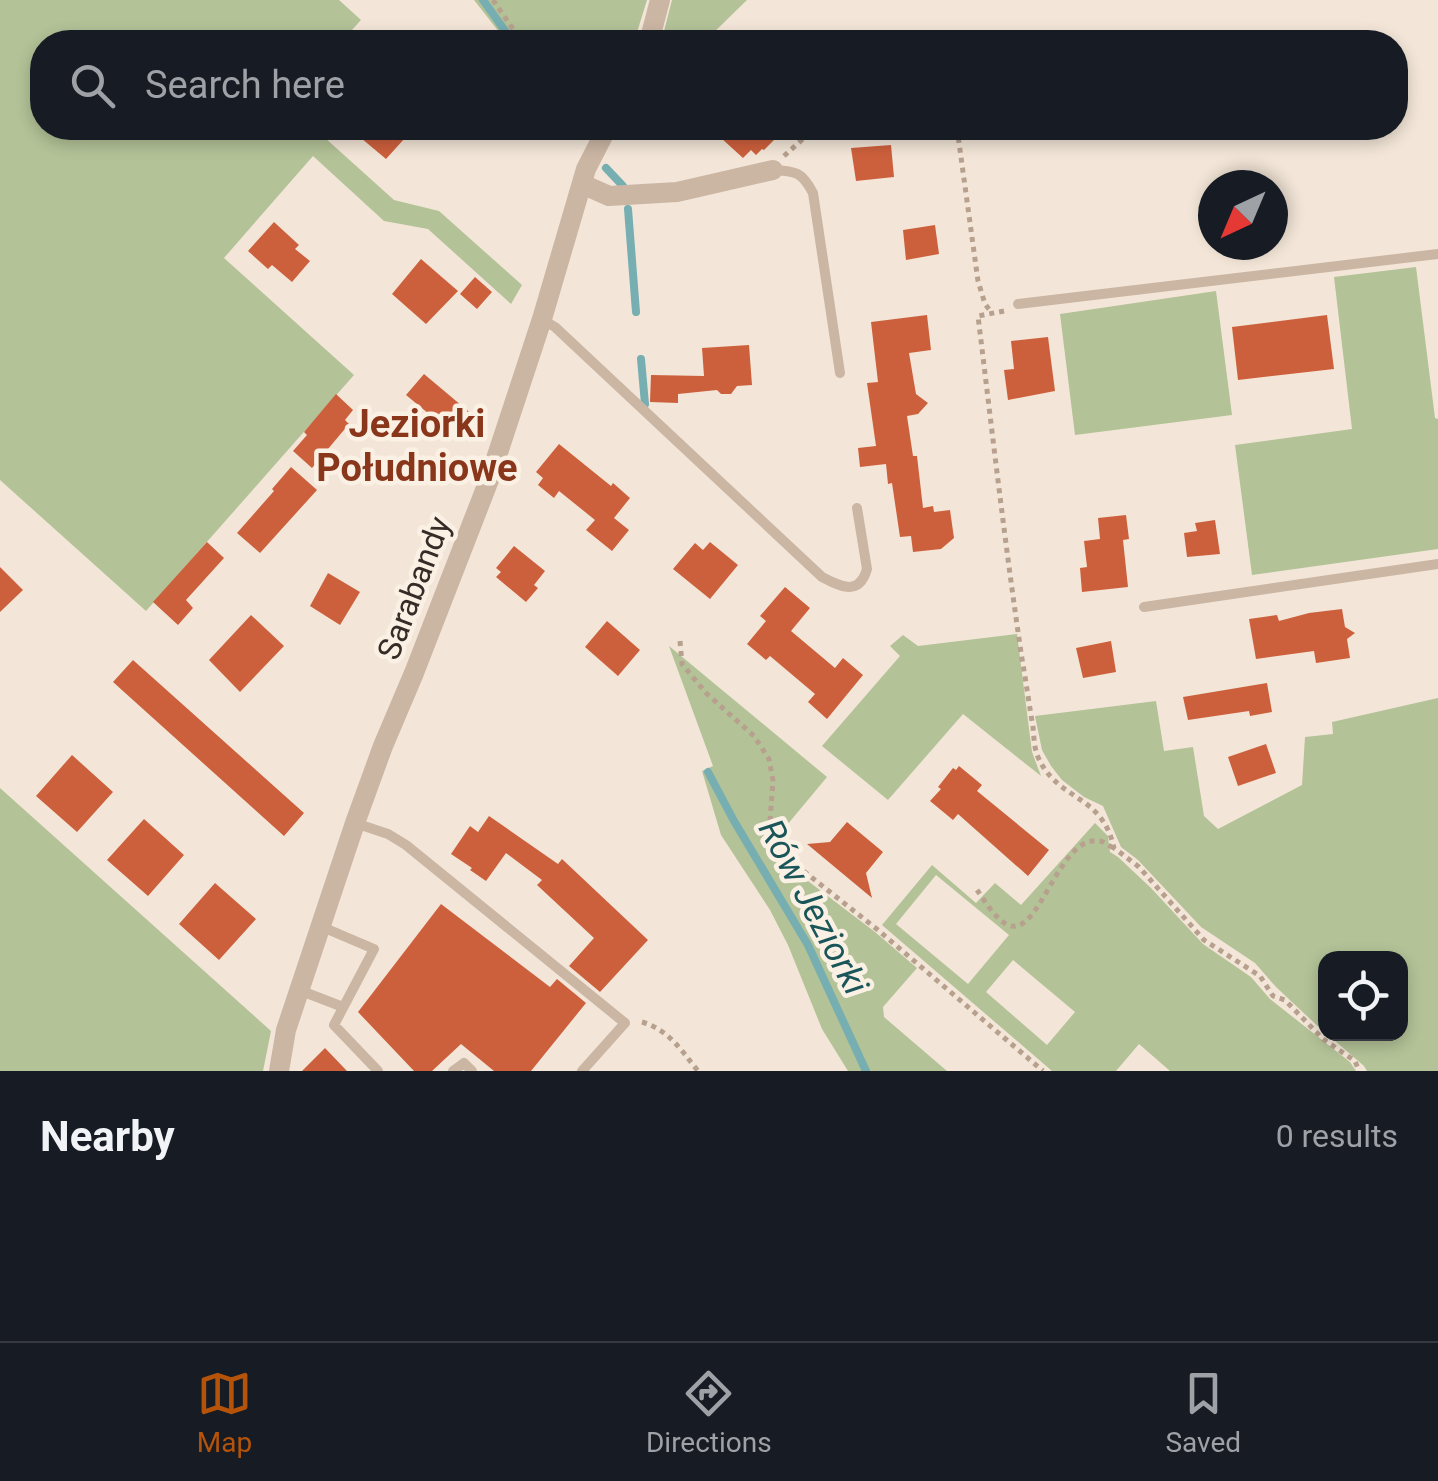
<!DOCTYPE html>
<html lang="en">
<head>
<meta charset="utf-8">
<style>
  body { margin:0; font-family:Roboto,sans-serif; background:#242831; color:#f1f3f6 }
  .controls { position:absolute; right:30px; bottom:30px; display:grid; overflow:hidden; border-radius:20px; box-shadow:0 5px 15px #0003 }
  .controls button { width:90px; height:90px; display:grid; place-items:center; padding:0; border:0; border-bottom:2px solid #363941; background:#171b24; color:#f1f3f6; font:50px sans-serif }
  .compass { position:absolute; left:1198px; top:170px; width:90px; height:90px; border-radius:50%; background:#171b24; box-shadow:0 5px 15px #0003; rotate:224deg }
  .list { margin:0; padding:0; list-style:none }
  h2 { display:flex; justify-content:space-between; align-items:center; height:130px; margin:0; padding:0 40px; font-size:42px }
  h2 small { font-size:32px; font-weight:400; color:#9ea1a6 }
  .icon { flex:none; width:55px; height:55px; fill:none; stroke:currentColor; stroke-width:2; stroke-linecap:round; stroke-linejoin:round }
  .map { position:relative; flex:none; width:1438px; height:1071px; overflow:hidden }
  .search { position:absolute; background:#171b24; box-shadow:0 5px 15px #0003; left:30px; right:30px; top:30px; height:110px; display:flex; align-items:center; gap:25px; box-sizing:border-box; padding:0 35px; border-radius:40px; color:#9ea1a6; font-size:38px }
  .sheet { height:270px; background:#171b24 }
  nav { display:flex; justify-content:space-around; align-items:center; box-sizing:border-box; height:140px; border-top:2px solid #363941; background:#171b24; font-size:28px; color:#9ea1a6 }
  nav a { display:grid; justify-items:center; gap:5px }
  nav .on { color:#b45309 }
  .map>svg:first-child { display:block }
  .green { fill:#b3c297; fill-rule:evenodd }
  .lines { fill:none; stroke-linecap:round; stroke-linejoin:round }
  .stream { stroke:#76aeb1; stroke-width:8 }
  .building { fill:#cd603c }
  .path { stroke:#b7a08e; stroke-width:5; stroke-dasharray:5 5; stroke-linecap:butt }
  .service { stroke:#cbb6a4; stroke-width:10 }
  .minor { stroke:#cbb6a4; stroke-width:20 }
  .labels { text-anchor:middle; dominant-baseline:central; stroke-width:9; stroke-linejoin:round; paint-order:stroke }
  .street-label { font-size:32px; fill:#362b26; stroke:#faf0e4 }
  .water-label { font-size:35px; font-style:italic; fill:#195559; stroke:#faf0e4 }
  .quarter-label { font-size:38px; font-weight:bold; fill:#89361a; stroke:#faf0e4 }
</style>
</head>
<body>
<div class="map">
<svg width="1438" height="1071" viewBox="0 0 1438 1071">
  <rect width="100%" height="100%" fill="#f3e6d8"/>
  <path class="green" d="M 0,0 L 339,0 L 361,20 L 341,42 L 42,42 L 42,128 L 314,128 L 394,200 L 439,211 L 522,285 L 511,304 L 428,229 L 384,221 L 313,156 L 224,258 L 354,375 L 146,611 L 0,480 Z
    M 474,0 L 647,0 L 634,42 L 507,42 Z
    M 672,0 L 747,0 L 704,42 L 666,42 L 662,39 Z
    M 1416,267 L 1435,418 L 1438,419 L 1438,549 L 1252,575 L 1235,445 L 1352,429 L 1334,277 Z
    M 1216,291 L 1232,415 L 1075,435 L 1060,314 Z
    M 1017,634 L 1032,752 L 1041,776 L 963,714 L 888,800 L 822,746 L 900,656 L 890,646 L 903,635 L 918,646 Z
    M 669,646 L 827,777 L 777,837 L 766,830 L 771,849 L 783,862 L 875,932 L 917,968 L 883,1007 L 884,1017 L 947,1071 L 848,1071 L 822,1029 L 788,945 L 770,910 L 721,835 L 702,771 L 713,766 Z
    M 1438,698 L 1438,1071 L 1367,1071 L 1364,1066 L 1327,1034 L 1400,1034 L 1400,958 L 1326,958 L 1325,1033 L 1276,987 L 1255,963 L 1201,927 L 1138,860 L 1121,847 L 1103,806 L 1084,797 L 1062,780 L 1051,766 L 1042,750 L 1035,716 L 1156,701 L 1164,751 L 1193,747 L 1204,816 L 1218,829 L 1302,785 L 1305,737 L 1333,734 L 1332,722 Z
    M 0,788 L 271,1031 L 263,1071 L 0,1071 Z
    M 1095,823 L 1108,836 L 1110,852 L 1118,857 L 1151,888 L 1203,944 L 1251,977 L 1270,999 L 1350,1062 L 1356,1071 L 1170,1071 L 1139,1044 L 1116,1071 L 1052,1071 L 882,925 L 932,865 L 976,903 L 995,883 L 1021,905 ZM 936,875 L 1009,935 L 968,984 L 896,924 ZM 1013,960 L 1075,1012 L 1047,1045 L 986,992 Z"/>
  <g class="lines">
    <path class="stream" d="M 483,0 L 513,42
      M 574,128 L 579,134
      M 606,168 L 623,186
      M 628,209 L 636,312
      M 641,359 L 645,404
      M 708,772 L 734,821 L 808,945 L 866,1071"/>
  </g>
  <path class="building" d="M 349,128 L 414,128 L 386,159 Z
    M 710,128 L 786,128 L 764,150 L 762,149 L 756,155 L 751,150 L 743,158 Z
    M 891,145 L 894,177 L 856,181 L 851,148 Z
    M 274,222 L 299,245 L 295,249 L 310,261 L 292,282 L 272,265 L 268,269 L 248,251 Z
    M 935,225 L 939,254 L 906,260 L 903,230 Z
    M 421,259 L 458,291 L 426,324 L 392,294 Z
    M 475,277 L 492,292 L 477,309 L 460,294 Z
    M 927,315 L 931,350 L 909,353 L 916,394 L 928,403 L 918,414 L 907,416 L 913,456 L 917,456 L 923,508 L 933,506 L 934,512 L 950,510 L 954,538 L 941,549 L 913,552 L 911,536 L 900,537 L 892,483 L 888,484 L 886,464 L 860,467 L 858,448 L 876,446 L 867,383 L 878,382 L 871,322 Z
    M 1327,315 L 1334,369 L 1238,380 L 1232,327 Z
    M 1048,337 L 1055,391 L 1008,400 L 1004,370 L 1014,369 L 1011,341 Z
    M 749,345 L 752,385 L 737,386 L 731,394 L 721,394 L 717,390 L 678,394 L 678,403 L 650,402 L 651,375 L 704,376 L 702,348 Z
    M 424,374 L 474,416 L 457,437 L 406,395 Z
    M 336,394 L 353,410 L 345,420 L 349,424 L 312,468 L 293,451 L 307,435 L 304,432 Z
    M 559,444 L 611,486 L 613,483 L 630,498 L 614,518 L 629,530 L 612,551 L 586,530 L 595,520 L 559,491 L 554,498 L 538,485 L 543,478 L 536,472 Z
    M 291,467 L 317,490 L 260,553 L 237,533 L 274,491 L 272,489 Z
    M 1126,515 L 1129,539 L 1123,540 L 1128,587 L 1082,592 L 1080,568 L 1087,567 L 1084,541 L 1100,539 L 1098,518 Z
    M 1215,520 L 1220,554 L 1187,557 L 1184,533 L 1197,531 L 1195,523 Z
    M 207,542 L 224,558 L 186,600 L 193,608 L 178,625 L 153,602 Z
    M 710,542 L 738,565 L 710,599 L 673,569 L 695,543 L 703,550 Z
    M 514,546 L 545,571 L 534,585 L 538,588 L 526,602 L 496,577 L 501,572 L 496,568 Z
    M 0,567 L 23,590 L 0,612 Z
    M 328,573 L 360,592 L 340,625 L 310,606 Z
    M 785,587 L 810,608 L 791,631 L 835,668 L 843,658 L 863,675 L 827,719 L 808,702 L 815,694 L 770,656 L 766,660 L 747,644 L 766,621 L 760,616 Z
    M 1342,609 L 1345,627 L 1355,633 L 1347,639 L 1350,658 L 1316,663 L 1314,651 L 1256,659 L 1249,619 L 1277,615 L 1279,621 L 1309,613 Z
    M 251,615 L 284,646 L 240,692 L 209,660 Z
    M 607,621 L 640,650 L 618,676 L 585,647 Z
    M 1111,641 L 1116,672 L 1083,678 L 1076,648 Z
    M 133,660 L 304,813 L 284,836 L 113,682 Z
    M 1267,683 L 1272,712 L 1250,716 L 1249,711 L 1188,720 L 1183,697 Z
    M 1266,744 L 1276,773 L 1238,786 L 1228,757 Z
    M 72,755 L 113,792 L 77,832 L 36,796 Z
    M 959,766 L 982,785 L 977,791 L 1049,850 L 1028,876 L 958,814 L 953,820 L 930,801 L 941,789 L 938,787 L 953,768 L 956,770 Z
    M 489,816 L 558,864 L 562,859 L 648,940 L 600,992 L 569,966 L 594,938 L 537,885 L 542,880 L 506,853 L 486,881 L 470,870 L 472,868 L 451,854 L 470,826 L 478,832 Z
    M 144,819 L 184,855 L 148,896 L 107,860 Z
    M 847,822 L 883,852 L 866,873 L 872,898 L 807,844 L 830,842 Z
    M 215,883 L 256,919 L 219,960 L 179,924 Z
    M 441,904 L 550,987 L 557,979 L 586,1003 L 531,1071 L 494,1071 L 461,1044 L 432,1071 L 414,1071 L 358,1012 Z
    M 325,1048 L 347,1071 L 302,1071 Z"/>
  <g class="lines">
    <path class="path" d="M 493,0 L 522,42
      M 957,128 L 978,281 L 985,304 L 992,313
      M 784,156 L 805,137 L 842,128
      M 1004,311 L 978,316 C 992,430 1005,545 1022,659 C 1026,681 1029,704 1033,727 C 1034,737 1034,748 1038,757 C 1058,802 1102,793 1114,848 L 1139,867 L 1204,940 L 1260,976 L 1273,996 L 1285,1000 L 1323,1039 L 1355,1061 L 1359,1071
      M 680,641 L 682,664 L 706,693 L 754,736 L 769,759 L 773,781 L 769,834 L 777,850 L 878,930 L 1043,1071
      M 977,890 C 985,901 995,919 1008,925 C 1040,939 1058,834 1100,841 C 1105,842 1109,846 1114,848
      M 642,1022 C 669,1030 681,1050 698,1071"/>
    <path class="service" d="M 773,170 C 796,171 802,172 813,193 L 840,373
      M 1018,304 L 1438,254
      M 543,320 L 555,327 L 822,577 C 842,587 859,596 867,569 L 857,508
      M 1144,607 L 1438,564
      M 355,823 L 388,834 L 406,845 L 625,1023 L 582,1071
      M 320,926 L 374,949 L 334,1025 L 378,1071
      M 299,990 L 343,1007
      M 453,1071 L 464,1063 L 472,1071"/>
    <path class="minor" d="M 649,42 L 660,0
      M 582,184 L 609,196 L 677,192 L 773,170
      M 279,1071 L 286,1030 L 355,823 L 383,746 L 414,673 L 489,480 L 542,319 L 586,169 L 607,128"/>
  </g>
  <g class="labels">
    <g class="street-label">
      <text transform="translate(414 588) rotate(-69)">Sarabandy</text>
    </g>
    <g class="water-label">
      <text transform="translate(813 907) rotate(62)">Rów Jeziorki</text>
    </g>
    <g class="quarter-label">
      <text x="417" y="424">Jeziorki<tspan x="417" dy="44">Południowe</tspan></text>
    </g>
  </g>
</svg>
<div class="controls">
<button><svg class="icon" aria-label="locate" viewBox="0 0 24 24"><circle cx="12" cy="12" r="6"/><path d="M12 2v4M12 18v4M2 12h4M18 12h4"/></svg></button>
</div>
<svg class="compass" viewBox="-18 -18 36 36"><path d="M0-13l5 13h-10z" fill="#e53935"/><path d="M0 13l5-13h-10z" fill="#9ea1a6"/></svg>
<div class="search"><svg class="icon" aria-label="search" viewBox="0 0 24 24"><circle cx="10" cy="10" r="6"/><path d="M15 15l6 6"/></svg>Search here</div>
</div>
<section class="sheet">
<h2>Nearby<small>0 results</small></h2>
<ul class="list">
</ul>
</section>
<nav>
<a class="on"><svg class="icon" aria-label="map" viewBox="0 0 24 24"><path d="M3 6l6-2 6 2 6-2v14l-6 2-6-2-6 2zM9 4v14M15 6v14"/></svg>Map</a>
<a><svg class="icon" aria-label="directions" viewBox="0 0 24 24"><path d="M12 3l9 9-9 9-9-9zM9 14v-3h6M13 9l2 2-2 2"/></svg>Directions</a>
<a><svg class="icon" aria-label="saved" viewBox="0 0 24 24"><path d="M7 4h10v16l-5-4-5 4z"/></svg>Saved</a>
</nav>
</body>
</html>
